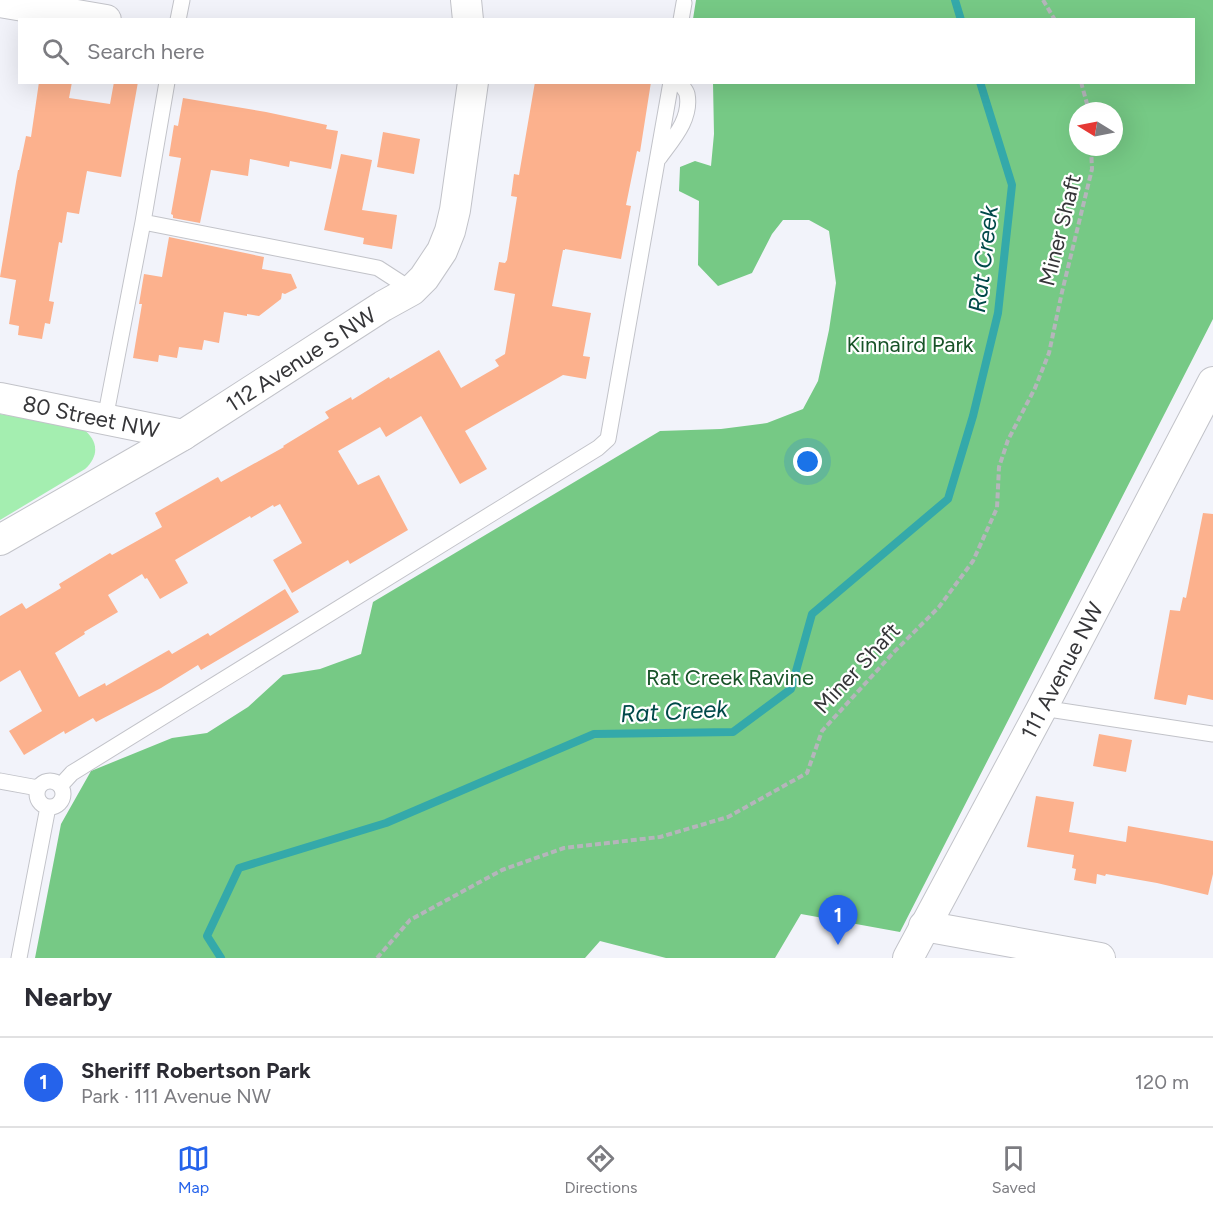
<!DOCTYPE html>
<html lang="en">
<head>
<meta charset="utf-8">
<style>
  body { margin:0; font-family:Figtree,sans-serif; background:#f7f7f7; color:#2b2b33 }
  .compass { position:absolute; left:1069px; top:102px; width:54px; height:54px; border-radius:50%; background:#fff; box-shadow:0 6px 24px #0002; rotate:280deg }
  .you { position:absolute; left:808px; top:462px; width:21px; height:21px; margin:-15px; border:4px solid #fff; border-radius:50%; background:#1a73e8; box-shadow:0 0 0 9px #1a73e833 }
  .badge { display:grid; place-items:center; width:39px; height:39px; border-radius:50%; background:#2563eb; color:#fff; font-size:20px; font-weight:700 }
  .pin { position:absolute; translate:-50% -50px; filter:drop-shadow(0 2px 3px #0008) }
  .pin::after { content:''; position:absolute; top:32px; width:21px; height:18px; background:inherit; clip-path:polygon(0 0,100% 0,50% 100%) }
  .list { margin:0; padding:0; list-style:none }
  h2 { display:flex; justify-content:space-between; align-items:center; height:78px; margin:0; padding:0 24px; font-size:26px }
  h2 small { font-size:20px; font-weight:400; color:#7c7c81 }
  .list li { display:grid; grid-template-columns:39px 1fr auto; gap:18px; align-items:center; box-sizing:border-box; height:90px; padding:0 24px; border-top:2px solid #e1e1e2 }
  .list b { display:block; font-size:22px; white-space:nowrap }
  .list p { margin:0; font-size:20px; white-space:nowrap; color:#7c7c81 }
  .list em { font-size:20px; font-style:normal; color:#7c7c81 }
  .icon { flex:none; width:33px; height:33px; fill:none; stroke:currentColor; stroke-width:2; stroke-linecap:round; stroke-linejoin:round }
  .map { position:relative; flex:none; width:1213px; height:958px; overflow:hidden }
  .search { position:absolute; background:#fff; box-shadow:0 6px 24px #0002; left:18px; right:18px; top:18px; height:66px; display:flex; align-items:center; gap:15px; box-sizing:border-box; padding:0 21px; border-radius:0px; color:#7c7c81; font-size:22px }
  .sheet { height:168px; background:#fff }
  nav { display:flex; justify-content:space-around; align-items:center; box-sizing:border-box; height:84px; border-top:2px solid #e1e1e2; background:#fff; font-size:16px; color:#7c7c81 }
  nav a { display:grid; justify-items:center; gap:3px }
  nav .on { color:#2563eb }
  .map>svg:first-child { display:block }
  .green { fill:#a4eeb0 }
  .forest { fill:#76c985; fill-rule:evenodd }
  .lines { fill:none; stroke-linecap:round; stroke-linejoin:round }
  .stream { stroke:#34a9aa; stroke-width:8 }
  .building { fill:#fcb18d }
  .service-casing { stroke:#c2c3c9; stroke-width:17 }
  .minor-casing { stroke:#c2c3c9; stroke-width:32 }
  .path { stroke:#b5b5bb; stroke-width:4; stroke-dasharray:6 3; stroke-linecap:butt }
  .service { stroke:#fff; stroke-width:15 }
  .minor { stroke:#fff; stroke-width:30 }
  .labels { text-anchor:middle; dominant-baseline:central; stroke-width:4.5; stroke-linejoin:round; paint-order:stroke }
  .street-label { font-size:22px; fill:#363639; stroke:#fff }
  .park-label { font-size:22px; fill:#185328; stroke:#fff }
  .water-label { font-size:24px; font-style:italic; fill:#004949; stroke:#fff }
</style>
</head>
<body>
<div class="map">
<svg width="1213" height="958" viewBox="0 0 1213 958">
  <rect width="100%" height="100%" fill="#f2f3fa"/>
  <path class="green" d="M 0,414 L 82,428 C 98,440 100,455 85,469 L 0,520 Z"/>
  <path class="forest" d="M 696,0 L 1213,0 L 1213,319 L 900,932 L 801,914 L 775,958 L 666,958 L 600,941 L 585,958 L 35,958 L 61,824 L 91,771 L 172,738 L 207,733 L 248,707 L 283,675 L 320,669 L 361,654 L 373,602 L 660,431 L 721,429 L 767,423 L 803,409 L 818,381 L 829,330 L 836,283 L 829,231 L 809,220 L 783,220 L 772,234 L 752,273 L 718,286 L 698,265 L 699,201 L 679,191 L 680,167 L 695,161 L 711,166 L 714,134 L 713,83 L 1194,82 L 1194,20 L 693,19 ZM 1078,111 L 1114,111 L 1114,147 L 1078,147 Z"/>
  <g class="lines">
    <path class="stream" d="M 955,0 L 961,20
      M 221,958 L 207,936 L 239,868 L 386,823 L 594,734 L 733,732 L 791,689 L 812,614 L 948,499 L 973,416 L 998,313 L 1012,185 L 980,82"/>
  </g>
  <path class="building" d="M 39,82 L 72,82 L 69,98 L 110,104 L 114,82 L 138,82 L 121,177 L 87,171 L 79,214 L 67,212 L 62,243 L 59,242 L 49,301 L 54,302 L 50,324 L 45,323 L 42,339 L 18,335 L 19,326 L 9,324 L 16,280 L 0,277 L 18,170 L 19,170 L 26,136 L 31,137 Z
    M 535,82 L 651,82 L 640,152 L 637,151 L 626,205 L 631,206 L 621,259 L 565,249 L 565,250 L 563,250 L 552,306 L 591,313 L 583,356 L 590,357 L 586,379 L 563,375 L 465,431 L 487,469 L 460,484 L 421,416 L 386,437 L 380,427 L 338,451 L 358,485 L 379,475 L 408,530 L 350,564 L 348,560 L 292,593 L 273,560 L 302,543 L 280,504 L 274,507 L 273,505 L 251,518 L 250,516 L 175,560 L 188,583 L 160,599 L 147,578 L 145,579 L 142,574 L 108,595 L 118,612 L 84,632 L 85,634 L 55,653 L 79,697 L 105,683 L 106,686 L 169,650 L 172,654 L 208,633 L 210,636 L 285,589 L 299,612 L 201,670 L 198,665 L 161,688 L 96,722 L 93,718 L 65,734 L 64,731 L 24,755 L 9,731 L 42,711 L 20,670 L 0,682 L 0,616 L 22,603 L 26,609 L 61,588 L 59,584 L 110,553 L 112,555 L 162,527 L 155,513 L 218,477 L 221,482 L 284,447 L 283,446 L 329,418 L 325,412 L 351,397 L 352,400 L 389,377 L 390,379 L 439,350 L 461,388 L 499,366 L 495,360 L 505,354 L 515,294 L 494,290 L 499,262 L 505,263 L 507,260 L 517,197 L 511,196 L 514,174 L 519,175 Z
    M 183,98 L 266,112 L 327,125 L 326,129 L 338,131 L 331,169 L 290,161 L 289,167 L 250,159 L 248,176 L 211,170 L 200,223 L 173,218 L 173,215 L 171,214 L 181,158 L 169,156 L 174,125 L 178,126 Z
    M 383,132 L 420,139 L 414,174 L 377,167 Z
    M 341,154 L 372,160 L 362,210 L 397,215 L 392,249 L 363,244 L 364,238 L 324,230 Z
    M 169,237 L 264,257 L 262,269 L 291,274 L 297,288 L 285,294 L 282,293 L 281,299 L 259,316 L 247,314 L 247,316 L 224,312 L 219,343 L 204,340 L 202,350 L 179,347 L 177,358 L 159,355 L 158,362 L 133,358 L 142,304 L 139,304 L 144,274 L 162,277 Z
    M 1203,513 L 1213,514 L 1213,700 L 1188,695 L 1186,705 L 1154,699 L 1170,610 L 1180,611 L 1183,597 L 1186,598 Z
    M 1099,734 L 1132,740 L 1126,772 L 1093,766 Z
    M 1036,796 L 1074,802 L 1069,832 L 1126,842 L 1128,826 L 1213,841 L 1213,874 L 1208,895 L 1157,883 L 1106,874 L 1105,876 L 1097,874 L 1096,884 L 1074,880 L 1076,869 L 1072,868 L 1074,855 L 1027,847 Z"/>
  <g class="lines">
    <defs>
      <path id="service" d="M 178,20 L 182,0
        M 681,20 L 684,3
        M 659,158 C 672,140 692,119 687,94 C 686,90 682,86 679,82
        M 143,222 L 378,268 L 412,290
        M 105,419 L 143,222 L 167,82
        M 1042,708 L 1213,734
        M37 794a13 13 0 1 1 26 0a13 13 0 1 1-26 0Z
        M 0,781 L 38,788
        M 61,785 L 72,773 L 598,448 L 608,439 L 671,82
        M 19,958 L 48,807"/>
      <g id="minor">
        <path d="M 466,0 L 468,20"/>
        <path d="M 0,2 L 106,20"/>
        <path id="s1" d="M 0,398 L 183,435"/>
        <path id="s2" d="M 0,540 L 183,435 L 383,306 L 412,290 L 424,278 L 442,251 L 450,231 L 455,210 L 473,82"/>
        <path d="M 924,926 L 1100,958"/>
        <path id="s3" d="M 908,958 L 1042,708 L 1213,382"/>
      </g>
    </defs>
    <use href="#service" class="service-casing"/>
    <use href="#minor" class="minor-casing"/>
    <path class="path" d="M 1043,0 L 1055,20
      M 1081,82 L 1089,111
      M 377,958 L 410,920 L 502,870 L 564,848 L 660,837 L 728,817 L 807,773 L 822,731 L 893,653 L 939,607 L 973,561 L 997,508 L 999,467 L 1008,440 L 1035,388 L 1049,353 L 1062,292 L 1092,169 L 1091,147"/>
    <use href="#service" class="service"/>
    <use href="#minor" class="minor"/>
  </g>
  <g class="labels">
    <g class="street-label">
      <text transform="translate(1060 230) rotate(-76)">Miner Shaft</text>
      <text stroke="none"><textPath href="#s2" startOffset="351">112 Avenue S NW</textPath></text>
      <text stroke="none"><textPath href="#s1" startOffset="93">80 Street NW</textPath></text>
      <text transform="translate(857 668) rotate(-47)">Miner Shaft</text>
      <text stroke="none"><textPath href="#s3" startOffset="326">111 Avenue NW</textPath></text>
    </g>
    <g class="park-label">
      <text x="910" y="344">Kinnaird Park</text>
      <text x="730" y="677">Rat Creek Ravine</text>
    </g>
    <g class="water-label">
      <text transform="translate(983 259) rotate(-83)">Rat Creek</text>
      <text transform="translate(674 711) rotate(-3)">Rat Creek</text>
    </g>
  </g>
</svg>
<svg class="compass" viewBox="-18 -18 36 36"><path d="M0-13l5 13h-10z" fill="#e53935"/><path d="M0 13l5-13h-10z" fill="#7c7c81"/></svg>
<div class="you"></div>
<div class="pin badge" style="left:838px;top:945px">1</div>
<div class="search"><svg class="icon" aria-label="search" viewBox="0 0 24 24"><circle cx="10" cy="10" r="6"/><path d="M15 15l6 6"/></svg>Search here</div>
</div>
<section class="sheet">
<h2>Nearby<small></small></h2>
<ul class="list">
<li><span class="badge">1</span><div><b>Sheriff Robertson Park</b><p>Park · 111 Avenue NW</p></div><em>120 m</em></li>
</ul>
</section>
<nav>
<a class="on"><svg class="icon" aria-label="map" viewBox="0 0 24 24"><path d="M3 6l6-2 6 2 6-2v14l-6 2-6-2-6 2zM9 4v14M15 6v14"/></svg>Map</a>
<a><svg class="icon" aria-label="directions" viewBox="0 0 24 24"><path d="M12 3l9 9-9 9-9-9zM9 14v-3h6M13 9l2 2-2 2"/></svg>Directions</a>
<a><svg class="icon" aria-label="saved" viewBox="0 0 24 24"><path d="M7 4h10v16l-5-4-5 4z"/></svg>Saved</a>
</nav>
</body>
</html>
